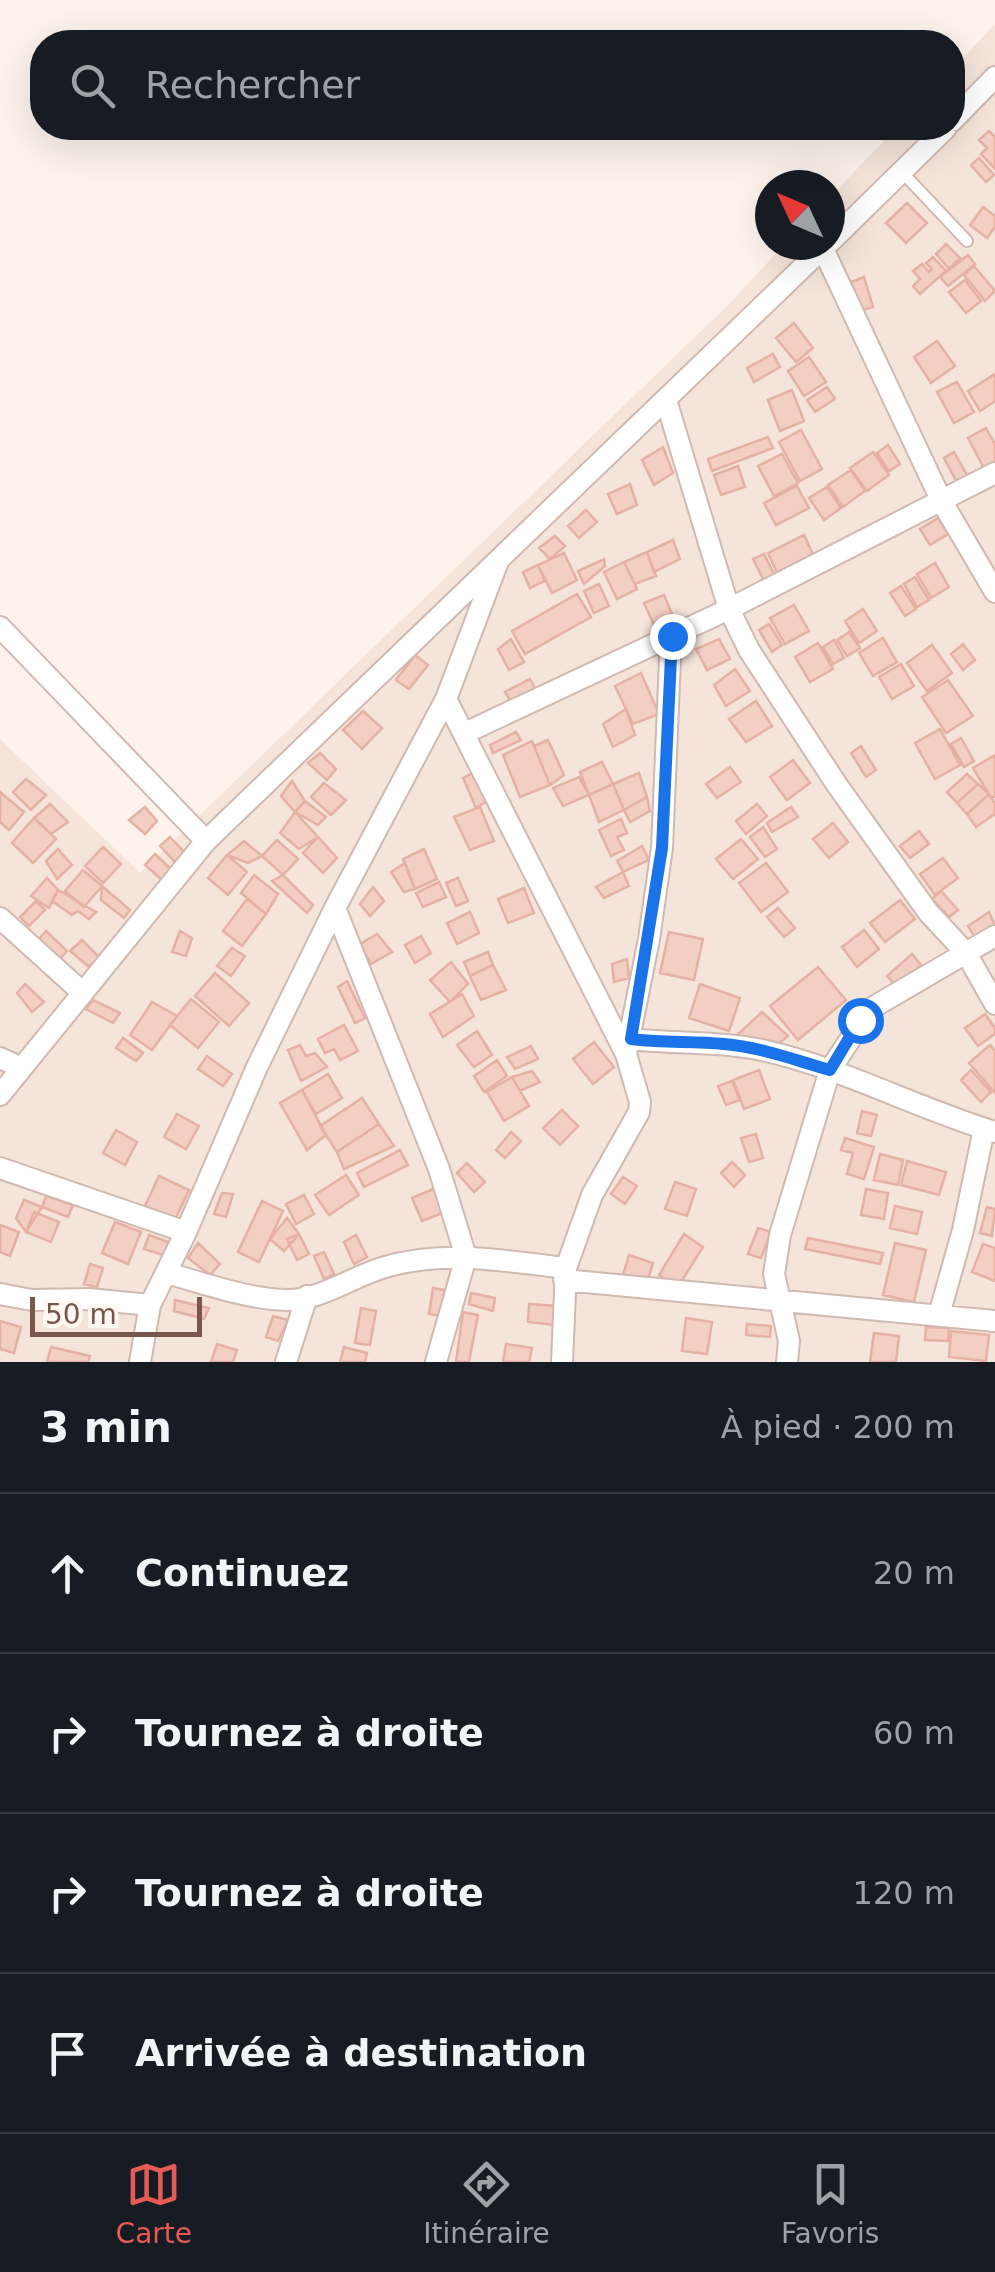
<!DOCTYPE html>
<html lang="fr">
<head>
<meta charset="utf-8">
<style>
  body { margin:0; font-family:"DejaVu Sans",sans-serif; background:#20242c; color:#f1f3f6 }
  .compass { position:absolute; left:755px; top:170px; width:90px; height:90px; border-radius:50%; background:#171b24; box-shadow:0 10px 40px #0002; rotate:314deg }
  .scale { position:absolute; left:30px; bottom:25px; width:172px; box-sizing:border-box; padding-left:10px; border:5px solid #79564d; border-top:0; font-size:28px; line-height:35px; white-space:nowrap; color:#79564d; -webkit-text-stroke:8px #fff8f2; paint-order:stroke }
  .stop { position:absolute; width:30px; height:30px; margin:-22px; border:8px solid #1a73e8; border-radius:50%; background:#fff }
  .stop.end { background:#1a73e8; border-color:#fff; box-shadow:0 2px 10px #0008 }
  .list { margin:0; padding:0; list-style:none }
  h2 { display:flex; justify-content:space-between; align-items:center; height:130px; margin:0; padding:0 40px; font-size:42px }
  h2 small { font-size:32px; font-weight:400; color:#9ea1a6 }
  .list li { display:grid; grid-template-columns:65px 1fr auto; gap:30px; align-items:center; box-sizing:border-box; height:160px; padding:0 40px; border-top:2px solid #363941 }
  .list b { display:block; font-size:38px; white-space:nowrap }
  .list em { font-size:32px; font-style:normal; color:#9ea1a6 }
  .icon { flex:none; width:55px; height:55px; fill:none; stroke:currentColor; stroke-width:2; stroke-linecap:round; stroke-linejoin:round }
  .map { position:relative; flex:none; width:995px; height:1362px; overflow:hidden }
  .search { position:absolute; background:#171b24; box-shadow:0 10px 40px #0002; left:30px; right:30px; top:30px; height:110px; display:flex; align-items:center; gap:25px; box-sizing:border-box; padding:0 35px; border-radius:40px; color:#9ea1a6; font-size:38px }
  .sheet { height:770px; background:#171b24 }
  nav { display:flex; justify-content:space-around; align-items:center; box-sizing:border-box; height:140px; border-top:2px solid #363941; background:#171b24; font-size:28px; color:#9ea1a6 }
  nav a { display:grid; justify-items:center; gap:5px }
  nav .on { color:#e45b53 }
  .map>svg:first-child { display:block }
  .residential { fill:#f4e4da }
  .building { fill:#f2cec3; stroke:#e5b1a4; stroke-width:2.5 }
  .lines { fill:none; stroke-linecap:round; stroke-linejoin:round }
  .lane-casing { stroke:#d0b9b0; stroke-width:14 }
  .street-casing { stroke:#d0b9b0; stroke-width:24 }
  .lane { stroke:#fff; stroke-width:10 }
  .street { stroke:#fff; stroke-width:20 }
  .route { stroke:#1a73e8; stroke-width:12 }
</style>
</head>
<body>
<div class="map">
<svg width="995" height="1362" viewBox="0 0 995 1362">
  <rect width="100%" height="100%" fill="#fdf3ec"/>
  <path class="residential" d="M 995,24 L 995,1362 L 0,1362 L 0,739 L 140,873 L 728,305 L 784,245 L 830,245 L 830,197 L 896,128 L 952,128 L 953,69 Z"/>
  <path class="building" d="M 989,131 L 995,137 L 995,169 L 981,154 L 987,148 L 979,140 Z
    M 979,158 L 994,175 L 986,182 L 971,165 Z
    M 907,203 L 927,223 L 906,243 L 886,223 Z
    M 983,207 L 995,216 L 995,227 L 987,238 L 970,225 Z
    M 946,244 L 960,258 L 949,269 L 936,254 Z
    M 968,255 L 975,264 L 948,286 L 940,277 Z
    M 933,257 L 946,271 L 920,294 L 913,286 L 920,279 L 913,271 L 922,264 L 929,272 L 932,269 L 926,263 Z
    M 974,266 L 995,291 L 985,301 L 964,275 Z
    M 864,277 L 873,307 L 860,311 L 851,282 Z
    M 965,280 L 981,301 L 966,313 L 949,292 Z
    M 794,323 L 813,348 L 796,362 L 776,338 Z
    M 937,341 L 955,366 L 931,383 L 914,357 Z
    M 773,354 L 780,367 L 754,382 L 747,368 Z
    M 809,357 L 826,382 L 804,396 L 788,371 Z
    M 995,374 L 995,401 L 980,411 L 968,391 Z
    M 957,382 L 974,412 L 954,423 L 937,392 Z
    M 827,387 L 835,399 L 815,412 L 807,400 Z
    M 792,390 L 804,421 L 780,431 L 768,400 Z
    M 986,428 L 995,444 L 995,462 L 984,468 L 968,438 Z
    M 801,430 L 822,469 L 800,481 L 779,442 Z
    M 768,437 L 773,448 L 712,471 L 708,459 Z
    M 888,445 L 900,464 L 889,471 L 877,453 Z
    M 663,447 L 673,473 L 654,485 L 642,460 Z
    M 873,452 L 889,475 L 867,491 L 850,468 Z
    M 954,452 L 970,480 L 959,486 L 944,458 Z
    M 782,454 L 798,483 L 774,496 L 758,466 Z
    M 738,466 L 745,487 L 721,495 L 714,475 Z
    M 851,470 L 865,491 L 843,507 L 828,485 Z
    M 630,484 L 637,505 L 617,514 L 608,494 Z
    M 797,486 L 809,508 L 776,525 L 764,503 Z
    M 827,487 L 841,508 L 824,520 L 809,498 Z
    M 586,510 L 597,522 L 579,538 L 568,526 Z
    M 938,518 L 948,534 L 930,545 L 920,529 Z
    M 804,535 L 815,559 L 779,577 L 768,553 Z
    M 555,536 L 565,546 L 550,559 L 539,548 Z
    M 673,540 L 680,559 L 654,572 L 647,552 Z
    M 647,552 L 656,576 L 635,584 L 624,562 Z
    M 564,553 L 577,580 L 552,593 L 538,565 Z
    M 764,554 L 776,578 L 765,583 L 753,559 Z
    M 604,559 L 605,566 L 584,584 L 578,571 Z
    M 624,562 L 637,589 L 617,599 L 604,572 Z
    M 935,563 L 949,587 L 931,598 L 917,574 Z
    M 538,565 L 545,581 L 530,588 L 523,572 Z
    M 915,577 L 929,600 L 917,607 L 904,584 Z
    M 599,584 L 609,606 L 594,613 L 584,591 Z
    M 901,586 L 916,609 L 905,616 L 890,593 Z
    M 577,594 L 591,617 L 525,654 L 512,631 Z
    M 664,595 L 677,626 L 658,634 L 644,603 Z
    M 794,605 L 809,631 L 785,644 L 770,618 Z
    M 863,609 L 877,631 L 859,643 L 845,621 Z
    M 769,624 L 782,645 L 772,652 L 759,630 Z
    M 849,632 L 860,648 L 847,656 L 837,640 Z
    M 883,638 L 897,662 L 873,676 L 859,653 Z
    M 511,639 L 524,662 L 509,670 L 498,649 Z
    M 719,639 L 730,659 L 707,670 L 696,649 Z
    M 834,640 L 844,658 L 833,664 L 823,647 Z
    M 818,643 L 833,669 L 810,682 L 795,657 Z
    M 963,644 L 975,660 L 963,670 L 951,654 Z
    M 932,645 L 952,673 L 927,691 L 907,663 Z
    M 415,655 L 428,665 L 409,689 L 396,680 Z
    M 901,664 L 914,686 L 892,699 L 879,677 Z
    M 735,669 L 750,691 L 726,706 L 714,685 Z
    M 641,673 L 659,714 L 633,724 L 615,686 Z
    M 530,679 L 536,690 L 511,702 L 505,692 Z
    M 948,680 L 973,716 L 946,733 L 922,697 Z
    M 756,701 L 772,726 L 746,742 L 729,719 Z
    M 626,709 L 635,735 L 613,747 L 603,724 Z
    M 363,711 L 382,728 L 362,749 L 343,730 Z
    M 940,729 L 960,765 L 935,779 L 915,743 Z
    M 516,732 L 521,740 L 493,753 L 490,745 Z
    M 961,738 L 974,761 L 964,767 L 951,744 Z
    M 548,740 L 564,775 L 550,785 L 534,746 Z
    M 532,741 L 550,785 L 520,797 L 503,755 Z
    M 861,746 L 876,770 L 866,777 L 851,753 Z
    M 320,753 L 336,769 L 327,780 L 308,763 Z
    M 995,755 L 995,796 L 991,798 L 973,768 Z
    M 793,760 L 810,783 L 787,800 L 770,777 Z
    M 602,762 L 613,784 L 589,795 L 580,772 Z
    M 730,767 L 741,782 L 717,798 L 706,784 Z
    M 477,771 L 489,800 L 476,808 L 463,778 Z
    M 639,773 L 647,797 L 624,810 L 613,784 Z
    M 967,774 L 978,784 L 957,803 L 947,792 Z
    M 579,777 L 589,795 L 563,806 L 553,788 Z
    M 26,779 L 46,795 L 31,810 L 13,792 Z
    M 292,781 L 305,801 L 295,812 L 281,796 Z
    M 324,783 L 346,800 L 331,815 L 311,797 Z
    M 613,784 L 624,810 L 599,822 L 589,795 Z
    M 978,784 L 989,794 L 967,814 L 957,803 Z
    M 0,792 L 24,812 L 9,830 L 0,822 Z
    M 989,794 L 995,804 L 995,814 L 976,827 L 967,814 Z
    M 647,797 L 650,811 L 630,822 L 624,810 Z
    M 305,801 L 326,817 L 318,825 L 295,812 Z
    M 50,804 L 68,822 L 51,834 L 34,818 Z
    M 757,804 L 767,816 L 746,834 L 736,821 Z
    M 145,807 L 157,821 L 145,834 L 129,820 Z
    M 480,807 L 494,841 L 470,850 L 454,817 Z
    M 791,807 L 798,817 L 772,832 L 767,823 Z
    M 295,812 L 318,837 L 299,849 L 280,833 Z
    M 34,818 L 56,839 L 33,863 L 12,843 Z
    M 621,819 L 627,833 L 617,837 L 624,850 L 611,856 L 599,830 Z
    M 833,823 L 848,842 L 829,858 L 813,839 Z
    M 763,827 L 777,849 L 765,857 L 750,837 Z
    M 919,831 L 929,844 L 910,858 L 900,846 Z
    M 170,837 L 188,856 L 178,865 L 160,846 Z
    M 318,837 L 337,858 L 323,873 L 303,853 Z
    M 741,839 L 758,859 L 733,879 L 716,859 Z
    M 277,840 L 298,859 L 283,875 L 262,856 Z
    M 244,841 L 262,856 L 248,863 L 227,855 Z
    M 642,846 L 649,860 L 623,872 L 617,861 Z
    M 103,847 L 121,864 L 103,883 L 85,866 Z
    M 58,849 L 72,865 L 57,879 L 46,861 Z
    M 424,849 L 437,879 L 415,889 L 403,859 Z
    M 155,854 L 173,871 L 163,881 L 145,865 Z
    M 227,855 L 247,872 L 228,895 L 208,878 Z
    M 943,858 L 958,878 L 935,895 L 920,874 Z
    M 405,863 L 415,889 L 404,892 L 391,872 Z
    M 766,863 L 788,892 L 761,912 L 739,883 Z
    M 83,870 L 102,886 L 84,907 L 65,891 Z
    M 623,872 L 629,886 L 604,898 L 596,887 Z
    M 254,875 L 278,894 L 266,914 L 241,893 Z
    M 283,875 L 313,905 L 307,913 L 272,881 Z
    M 47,878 L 58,890 L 49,908 L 31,896 Z
    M 458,878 L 468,901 L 456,906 L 446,883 Z
    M 439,882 L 446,897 L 423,907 L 416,893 Z
    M 102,886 L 130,910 L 124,918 L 101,900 Z
    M 373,887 L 384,901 L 370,916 L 360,904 Z
    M 524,888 L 534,913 L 508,923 L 498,899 Z
    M 58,890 L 96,912 L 89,919 L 78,911 L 72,915 L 52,901 Z
    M 941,891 L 958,910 L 949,917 L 932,899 Z
    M 247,899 L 266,914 L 242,946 L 223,931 Z
    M 900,900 L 915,919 L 885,942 L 870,923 Z
    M 36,901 L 45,910 L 29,926 L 20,917 Z
    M 778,908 L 795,928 L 784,937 L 767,917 Z
    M 470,912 L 479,933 L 457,944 L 447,923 Z
    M 989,912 L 995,926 L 976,939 L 968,926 Z
    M 864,930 L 879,949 L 857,967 L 842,947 Z
    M 46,931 L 67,951 L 55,964 L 35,944 Z
    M 180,931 L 192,938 L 186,956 L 172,952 Z
    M 669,932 L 703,939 L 694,980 L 660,973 Z
    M 377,934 L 392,952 L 371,964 L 360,944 Z
    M 421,936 L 431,953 L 415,963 L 405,945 Z
    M 82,940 L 99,957 L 89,967 L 70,951 Z
    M 232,948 L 245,956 L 231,976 L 217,966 Z
    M 488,952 L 493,965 L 470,976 L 464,962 Z
    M 912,954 L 921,965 L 897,987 L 887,976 Z
    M 627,959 L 629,978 L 614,982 L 612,964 Z
    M 451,962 L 468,984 L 450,1002 L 430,980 Z
    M 493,965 L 506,990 L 481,1000 L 470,976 Z
    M 818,967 L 846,1000 L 798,1040 L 770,1006 Z
    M 215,973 L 249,1003 L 229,1026 L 195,996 Z
    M 347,981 L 365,1018 L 355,1023 L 338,987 Z
    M 25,984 L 44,1002 L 32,1012 L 17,993 Z
    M 700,984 L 740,998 L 729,1031 L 689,1018 Z
    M 462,994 L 474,1016 L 443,1037 L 430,1014 Z
    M 191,999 L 219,1022 L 198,1048 L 170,1025 Z
    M 93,1000 L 120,1013 L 113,1023 L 86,1009 Z
    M 152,1002 L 177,1016 L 152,1050 L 130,1035 Z
    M 762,1012 L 788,1036 L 775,1047 L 735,1037 Z
    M 985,1014 L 995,1028 L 995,1034 L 978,1046 L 965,1028 Z
    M 344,1025 L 358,1051 L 340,1060 L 334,1049 L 325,1053 L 318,1039 Z
    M 477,1031 L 492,1055 L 474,1067 L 457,1045 Z
    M 123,1038 L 143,1053 L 136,1061 L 116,1048 Z
    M 594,1042 L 614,1067 L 593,1084 L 573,1059 Z
    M 300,1045 L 306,1056 L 315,1053 L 327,1067 L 301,1081 L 288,1050 Z
    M 990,1045 L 995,1051 L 995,1093 L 969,1063 Z
    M 531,1046 L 538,1059 L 515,1069 L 507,1057 Z
    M 207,1056 L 232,1074 L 223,1086 L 198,1069 Z
    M 497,1060 L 507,1076 L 484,1092 L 474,1076 Z
    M 759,1070 L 770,1099 L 744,1109 L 733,1080 Z
    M 971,1070 L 991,1092 L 981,1102 L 961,1080 Z
    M 532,1071 L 540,1082 L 520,1091 L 512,1077 Z
    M 328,1074 L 342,1098 L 316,1114 L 302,1090 Z
    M 512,1077 L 529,1106 L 504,1121 L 487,1092 Z
    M 732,1081 L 740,1100 L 726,1105 L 718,1086 Z
    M 302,1090 L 326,1135 L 307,1150 L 280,1103 Z
    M 362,1098 L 379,1124 L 337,1152 L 320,1126 Z
    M 562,1110 L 578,1126 L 560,1145 L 543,1128 Z
    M 862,1111 L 877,1115 L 871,1136 L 857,1133 Z
    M 177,1114 L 199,1126 L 186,1149 L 164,1137 Z
    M 379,1124 L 394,1146 L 344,1169 L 337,1152 Z
    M 116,1130 L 137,1142 L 125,1165 L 103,1153 Z
    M 511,1132 L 521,1141 L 505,1158 L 496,1150 Z
    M 756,1134 L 763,1158 L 749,1162 L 741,1138 Z
    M 845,1138 L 874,1147 L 864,1179 L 847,1174 L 853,1153 L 841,1150 Z
    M 400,1150 L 408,1165 L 364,1187 L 357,1173 Z
    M 880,1154 L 903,1160 L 898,1185 L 874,1180 Z
    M 907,1161 L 946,1172 L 939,1195 L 901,1185 Z
    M 732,1162 L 745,1175 L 734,1187 L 721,1173 Z
    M 467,1163 L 485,1182 L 474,1192 L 457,1173 Z
    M 346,1175 L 359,1195 L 329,1215 L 315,1195 Z
    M 159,1176 L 189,1190 L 175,1220 L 145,1206 Z
    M 623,1177 L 637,1186 L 625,1204 L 611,1194 Z
    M 675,1182 L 696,1189 L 687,1216 L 665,1209 Z
    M 438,1187 L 448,1211 L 422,1221 L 412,1198 Z
    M 866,1189 L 888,1193 L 884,1219 L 861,1215 Z
    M 222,1193 L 233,1194 L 226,1217 L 214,1214 Z
    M 304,1195 L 314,1214 L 296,1224 L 286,1204 Z
    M 46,1196 L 73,1205 L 68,1217 L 42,1207 Z
    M 24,1200 L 42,1207 L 26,1232 L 16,1218 Z
    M 262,1201 L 283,1211 L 259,1262 L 238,1252 Z
    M 895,1206 L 922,1212 L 917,1234 L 890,1228 Z
    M 987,1207 L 995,1209 L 992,1236 L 980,1233 Z
    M 34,1212 L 59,1222 L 51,1242 L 26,1232 Z
    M 287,1218 L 299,1234 L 284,1251 L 270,1239 Z
    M 115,1222 L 141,1232 L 128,1264 L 102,1253 Z
    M 0,1225 L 19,1232 L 10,1256 L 0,1252 Z
    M 758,1228 L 771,1232 L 761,1258 L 748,1254 Z
    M 299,1234 L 309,1254 L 297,1260 L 287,1239 Z
    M 684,1234 L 703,1247 L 678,1287 L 659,1275 Z
    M 149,1235 L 171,1243 L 166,1256 L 144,1249 Z
    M 356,1235 L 367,1257 L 354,1264 L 344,1242 Z
    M 808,1238 L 883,1253 L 880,1264 L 805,1249 Z
    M 198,1243 L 220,1264 L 210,1275 L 188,1258 Z
    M 895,1243 L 926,1250 L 914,1302 L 883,1295 Z
    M 983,1244 L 995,1248 L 995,1281 L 972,1272 Z
    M 324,1252 L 334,1274 L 324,1279 L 314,1256 Z
    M 629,1255 L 653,1263 L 646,1285 L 622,1278 Z
    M 90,1264 L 103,1268 L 97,1287 L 84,1284 Z
    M 433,1288 L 445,1290 L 441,1316 L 429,1314 Z
    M 471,1293 L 495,1298 L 493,1311 L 469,1304 Z
    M 175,1300 L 209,1308 L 204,1319 L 174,1311 Z
    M 529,1304 L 558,1306 L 556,1325 L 528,1322 Z
    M 361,1308 L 376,1311 L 370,1345 L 355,1343 Z
    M 463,1312 L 478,1315 L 469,1362 L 456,1362 Z
    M 273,1316 L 288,1320 L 278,1341 L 266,1337 Z
    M 686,1318 L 712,1322 L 707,1354 L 682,1351 Z
    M 0,1321 L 21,1327 L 14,1353 L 0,1349 Z
    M 747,1324 L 771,1326 L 770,1337 L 746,1335 Z
    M 926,1327 L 949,1328 L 948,1341 L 925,1340 Z
    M 951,1331 L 989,1335 L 986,1361 L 949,1357 Z
    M 874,1333 L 899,1336 L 896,1362 L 870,1362 Z
    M 217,1344 L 237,1350 L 233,1362 L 211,1362 Z
    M 506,1344 L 532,1348 L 529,1362 L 503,1362 Z
    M 51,1347 L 90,1356 L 88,1362 L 47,1362 Z
    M 344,1347 L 367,1353 L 365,1362 L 340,1362 Z"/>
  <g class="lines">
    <defs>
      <path id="lane" d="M 902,172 L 967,241"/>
      <path id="street" d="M 952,121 L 995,77
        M 830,242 L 946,128
        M 823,249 L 942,502 L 995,592
        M 666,400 L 729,609 L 749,650 L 837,785 L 928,912 L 966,953 L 995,1004
        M 0,627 L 206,841
        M 465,733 L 729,609 L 995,473
        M 335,908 L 439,1169 L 466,1257 L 436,1362
        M 0,918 L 83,993
        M 631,1039 C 675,1044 719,1041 762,1050 C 843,1068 916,1108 995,1132
        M 626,1054 L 649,939 L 662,848 L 671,636
        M 0,1058 L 22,1068
        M 0,1095 L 206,841 L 826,245
        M 0,1168 L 186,1232
        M 166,1273 C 204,1283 246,1299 287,1300 C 318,1301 352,1277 382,1268 C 441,1249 506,1261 566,1268 L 592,1195 L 639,1112 L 640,1102 L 626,1054 L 446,699
        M 564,1280 L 995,1321
        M 0,1294 L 32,1300 L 89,1299 L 150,1305
        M 939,1315 L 963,1230 L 984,1129
        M 140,1362 L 150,1305 L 186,1232 L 257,1067 L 335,908 L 446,699 L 497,564
        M 286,1362 L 307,1296
        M 562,1362 L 566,1269
        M 787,1362 L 789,1341 L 774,1274 L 780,1235 L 830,1070 L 870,1009 L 995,936"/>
    </defs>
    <use href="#lane" class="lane-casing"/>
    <use href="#street" class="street-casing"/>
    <use href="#lane" class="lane"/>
    <use href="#street" class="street"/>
  </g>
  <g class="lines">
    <path class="route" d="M 672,636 L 662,848 L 631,1039 C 662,1043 693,1041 724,1044 C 760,1047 795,1060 830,1070 L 860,1020"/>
  </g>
</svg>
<svg class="compass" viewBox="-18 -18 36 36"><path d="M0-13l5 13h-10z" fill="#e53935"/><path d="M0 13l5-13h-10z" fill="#9ea1a6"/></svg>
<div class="scale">50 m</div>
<div class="stop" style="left:860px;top:1020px"></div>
<div class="stop end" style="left:672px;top:636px"></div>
<div class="search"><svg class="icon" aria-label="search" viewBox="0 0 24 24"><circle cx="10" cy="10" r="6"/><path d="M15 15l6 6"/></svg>Rechercher</div>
</div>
<section class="sheet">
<h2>3 min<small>À pied · 200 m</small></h2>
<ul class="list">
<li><svg class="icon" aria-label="ahead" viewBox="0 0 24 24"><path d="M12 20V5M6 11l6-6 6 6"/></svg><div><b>Continuez</b></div><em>20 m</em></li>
<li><svg class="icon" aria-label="right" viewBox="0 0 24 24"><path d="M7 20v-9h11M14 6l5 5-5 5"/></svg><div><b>Tournez à droite</b></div><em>60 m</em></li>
<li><svg class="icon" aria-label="right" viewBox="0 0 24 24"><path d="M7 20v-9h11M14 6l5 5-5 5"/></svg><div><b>Tournez à droite</b></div><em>120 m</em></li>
<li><svg class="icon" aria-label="arrive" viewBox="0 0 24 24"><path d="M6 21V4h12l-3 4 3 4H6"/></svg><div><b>Arrivée à destination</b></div></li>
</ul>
</section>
<nav>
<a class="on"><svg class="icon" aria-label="map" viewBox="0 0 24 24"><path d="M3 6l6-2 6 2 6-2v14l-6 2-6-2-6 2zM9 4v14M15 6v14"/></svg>Carte</a>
<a><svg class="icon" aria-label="directions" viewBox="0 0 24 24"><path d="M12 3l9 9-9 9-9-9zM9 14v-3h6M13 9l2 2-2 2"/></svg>Itinéraire</a>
<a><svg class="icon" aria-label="saved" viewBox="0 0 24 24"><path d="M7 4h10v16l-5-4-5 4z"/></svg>Favoris</a>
</nav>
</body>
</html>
